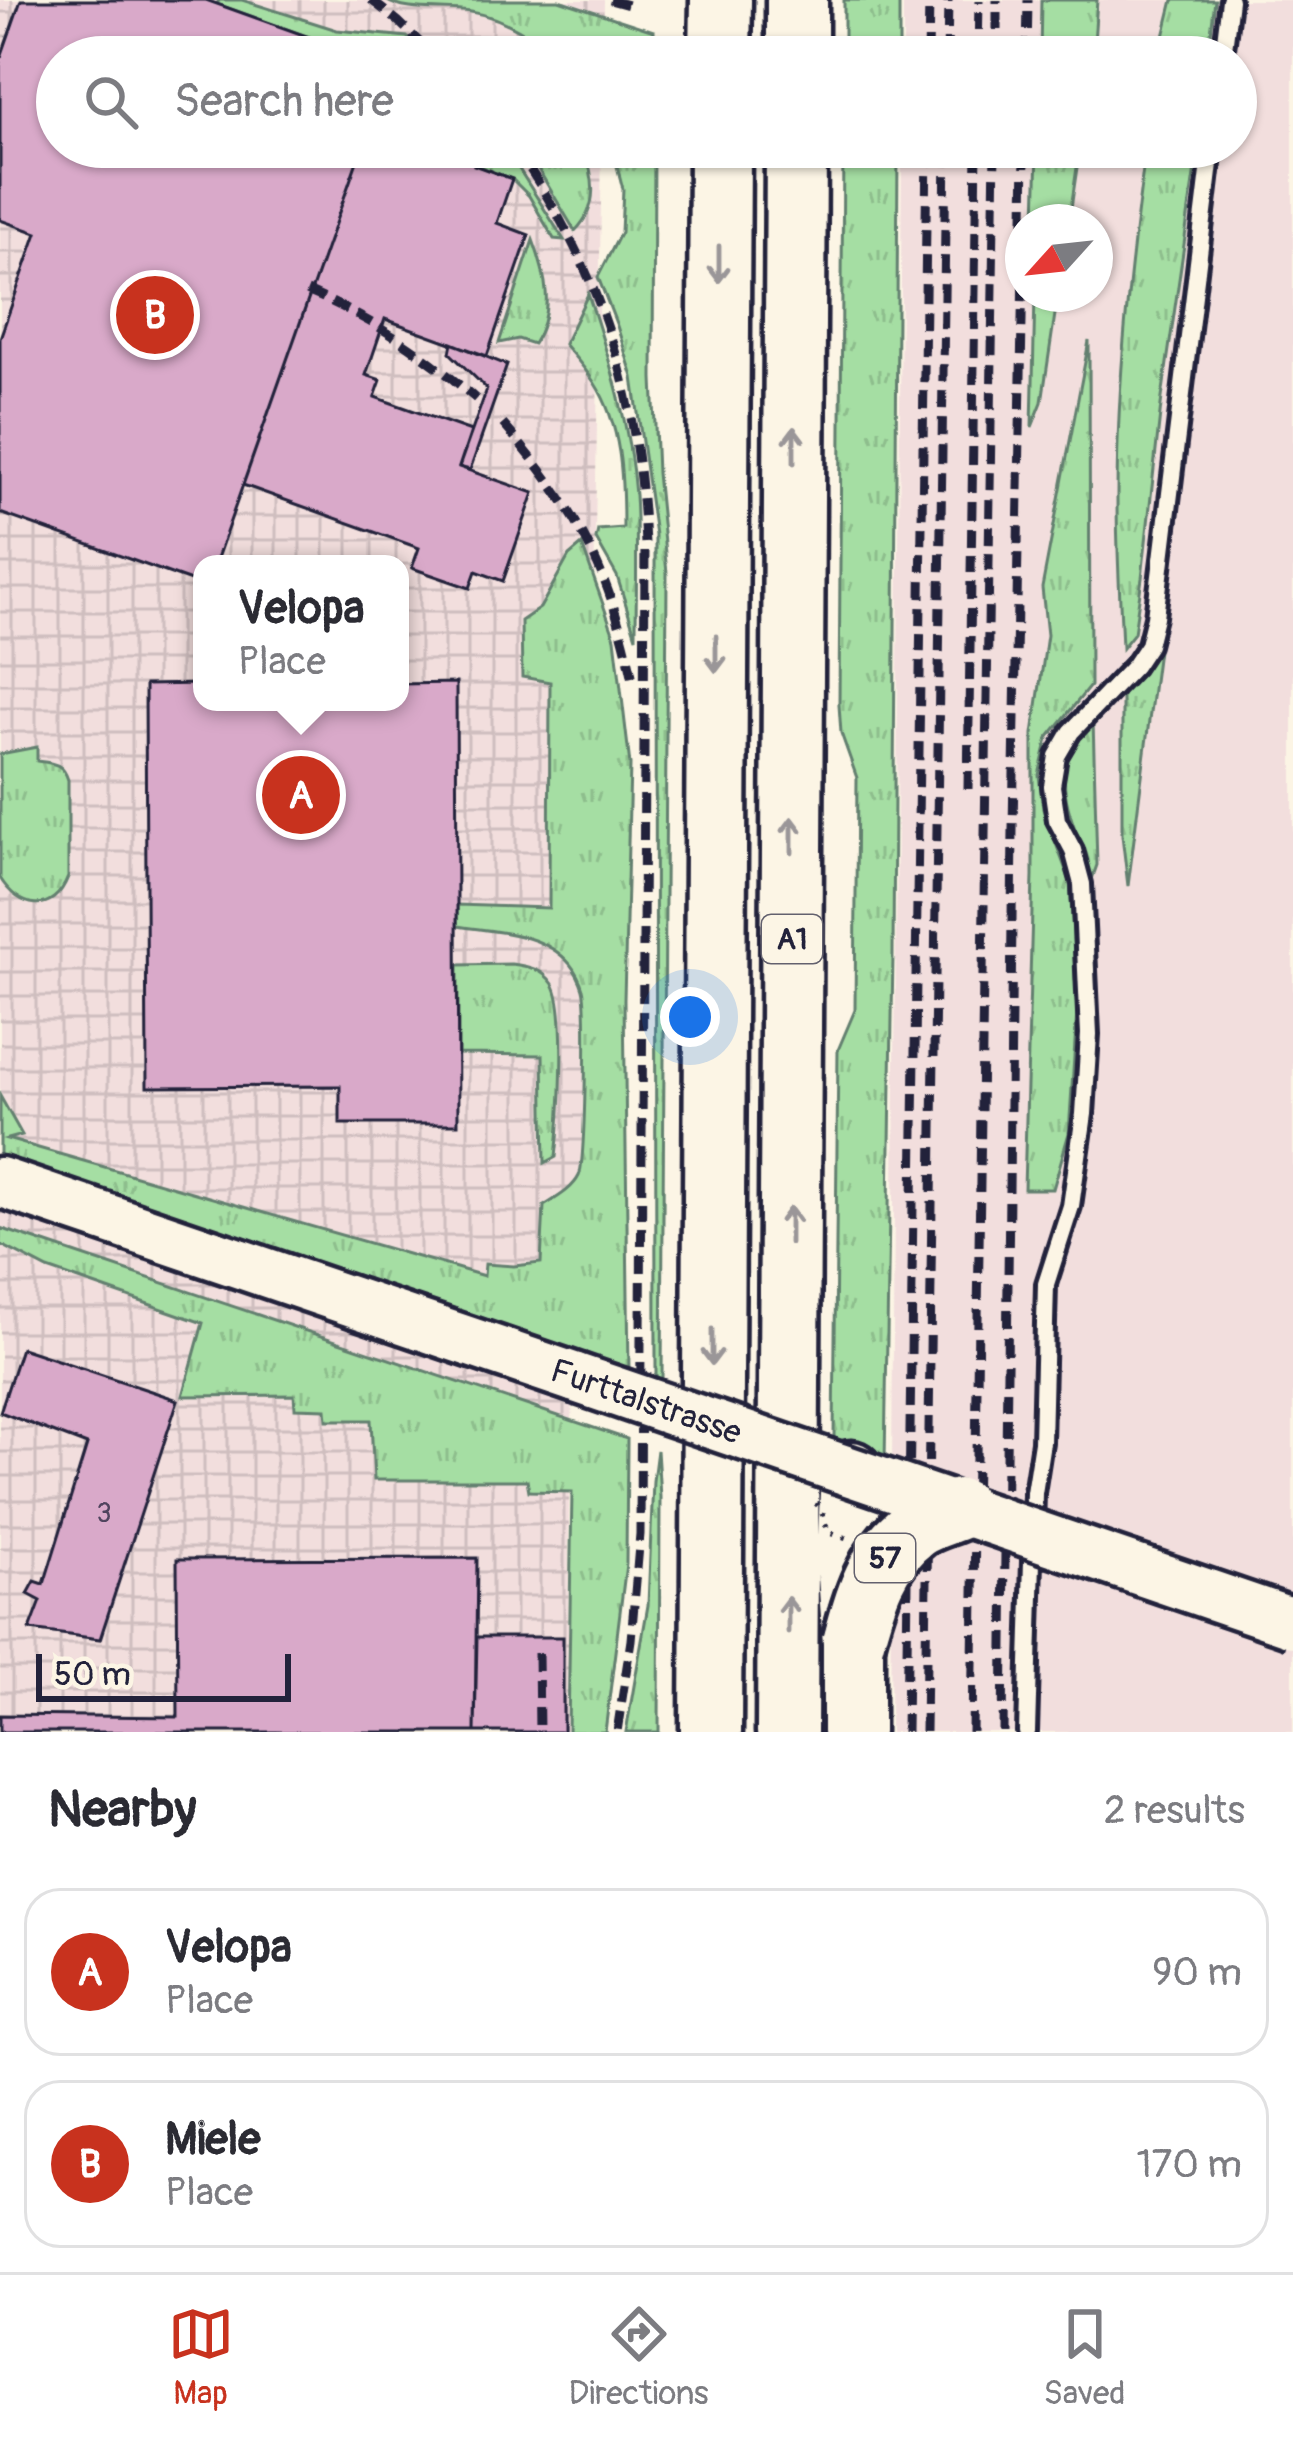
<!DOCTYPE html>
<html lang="en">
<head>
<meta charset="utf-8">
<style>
  body { margin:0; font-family:Pangolin,sans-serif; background:#f7f7f7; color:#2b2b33 }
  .compass { position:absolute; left:1005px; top:204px; width:108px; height:108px; border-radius:50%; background:#fff; box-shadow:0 3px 9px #0004; rotate:243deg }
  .scale { position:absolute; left:36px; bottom:30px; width:255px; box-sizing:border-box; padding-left:12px; border:6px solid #22223b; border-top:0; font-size:33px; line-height:42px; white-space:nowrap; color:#22223b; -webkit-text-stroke:9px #fcf5e5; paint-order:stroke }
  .you { position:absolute; left:690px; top:1017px; width:42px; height:42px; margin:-30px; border:9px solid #fff; border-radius:50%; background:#1a73e8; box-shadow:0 0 0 18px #1a73e833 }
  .badge { display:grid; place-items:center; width:78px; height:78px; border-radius:50%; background:#c8321e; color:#fff; font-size:39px; font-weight:700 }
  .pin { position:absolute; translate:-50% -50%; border:6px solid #fff; box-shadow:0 3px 12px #0006 }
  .popup { position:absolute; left:193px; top:555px; width:216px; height:156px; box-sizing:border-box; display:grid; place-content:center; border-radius:24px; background:#fff; filter:drop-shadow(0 3px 9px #0005); font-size:39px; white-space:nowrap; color:#7c7c81 }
  .popup b { font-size:45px; color:#2b2b33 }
  .popup::after { content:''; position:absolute; left:50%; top:100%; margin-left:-24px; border:24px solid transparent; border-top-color:#fff }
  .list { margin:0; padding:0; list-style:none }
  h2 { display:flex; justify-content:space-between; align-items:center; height:156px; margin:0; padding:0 48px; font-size:51px }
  h2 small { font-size:39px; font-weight:400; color:#7c7c81 }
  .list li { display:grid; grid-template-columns:78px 1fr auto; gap:36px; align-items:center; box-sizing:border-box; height:168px; margin:0 24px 24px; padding:0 24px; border:3px solid #e1e1e2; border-radius:36px }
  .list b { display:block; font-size:45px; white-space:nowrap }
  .list p { margin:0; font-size:39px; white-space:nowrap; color:#7c7c81 }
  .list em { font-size:39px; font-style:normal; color:#7c7c81 }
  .icon { flex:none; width:66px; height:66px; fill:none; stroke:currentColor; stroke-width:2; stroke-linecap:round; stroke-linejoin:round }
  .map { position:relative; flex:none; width:1293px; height:1732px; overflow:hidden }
  .search { position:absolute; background:#fff; box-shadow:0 3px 9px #0004; left:36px; right:36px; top:36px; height:132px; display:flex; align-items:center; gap:30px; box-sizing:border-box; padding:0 42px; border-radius:66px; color:#7c7c81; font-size:45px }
  .sheet { height:540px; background:#fff }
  nav { display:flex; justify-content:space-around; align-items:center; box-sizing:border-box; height:168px; border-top:3px solid #e1e1e2; background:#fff; font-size:33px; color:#7c7c81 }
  nav a { display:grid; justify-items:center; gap:6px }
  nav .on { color:#c8321e }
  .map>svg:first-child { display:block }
  .built { fill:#f2dedd; fill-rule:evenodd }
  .industrial { fill:url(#industrial-grid); fill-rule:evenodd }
  .grass { fill:url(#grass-tufts); stroke:#64806f; stroke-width:3 }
  .building { fill:#d9a9c9; stroke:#22223b; stroke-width:3 }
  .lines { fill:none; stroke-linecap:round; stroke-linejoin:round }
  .service-casing { stroke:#22223b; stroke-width:26 }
  .secondary-casing { stroke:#22223b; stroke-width:57 }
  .motorway-casing { stroke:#22223b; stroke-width:69 }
  .service { stroke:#fcf5e5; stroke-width:16 }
  .secondary { stroke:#fcf5e5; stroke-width:48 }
  .motorway { stroke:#fcf5e5; stroke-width:60 }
  .rail { stroke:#22223b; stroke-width:9; stroke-dasharray:18 9; stroke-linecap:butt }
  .secondary-bridge-casing { stroke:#22223b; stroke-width:57; stroke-linecap:butt }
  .motorway-bridge-casing { stroke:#22223b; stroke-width:69; stroke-linecap:butt }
  .path-bridge { stroke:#22223b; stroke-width:6; stroke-dasharray:3 9; stroke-linecap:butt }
  .secondary-bridge { stroke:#fcf5e5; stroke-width:48 }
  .motorway-bridge { stroke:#fcf5e5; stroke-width:60 }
  .oneway { stroke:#9a9698 }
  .labels { text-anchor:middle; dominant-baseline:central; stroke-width:12; stroke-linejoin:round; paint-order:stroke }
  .number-label { font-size:27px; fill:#50445e }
  .shield { fill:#fcf5e5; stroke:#63616e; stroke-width:3 }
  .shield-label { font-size:30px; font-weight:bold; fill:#22223b }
  .street-label { font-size:33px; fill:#22223b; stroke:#fcf5e5 }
</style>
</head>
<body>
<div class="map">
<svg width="1293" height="1732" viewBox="0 0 1293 1732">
  <defs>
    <pattern id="industrial-grid" width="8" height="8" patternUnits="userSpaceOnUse" patternTransform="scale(3)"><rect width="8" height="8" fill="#f2dedd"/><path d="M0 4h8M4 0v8" fill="none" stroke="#cfbebf"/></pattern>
    <pattern id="grass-tufts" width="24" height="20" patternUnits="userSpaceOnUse" patternTransform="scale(3)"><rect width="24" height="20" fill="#a5dea3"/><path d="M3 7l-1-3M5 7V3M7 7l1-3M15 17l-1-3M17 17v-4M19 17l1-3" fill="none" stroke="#8ebe8d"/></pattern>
  </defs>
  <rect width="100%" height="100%" fill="#fcf5e5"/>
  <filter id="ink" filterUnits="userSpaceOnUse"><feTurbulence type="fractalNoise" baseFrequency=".00833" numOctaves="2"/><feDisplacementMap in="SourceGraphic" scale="24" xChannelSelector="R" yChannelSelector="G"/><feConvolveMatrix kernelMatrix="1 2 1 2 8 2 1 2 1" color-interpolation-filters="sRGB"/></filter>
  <g filter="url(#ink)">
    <path class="built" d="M 903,0 L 1293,0 L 1293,1732 L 890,1732 L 902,147 L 1236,147 L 1236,57 L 903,57 ZM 1023,222 L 1095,222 L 1095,294 L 1023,294 Z"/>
    <path class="industrial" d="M 0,0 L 604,0 L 603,57 L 57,57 L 57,147 L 602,147 L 586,1035 L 569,1504 L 568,1732 L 0,1732 ZM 202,564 L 400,564 L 400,702 L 202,702 Z"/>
    <path class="grass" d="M 219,0 L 242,0 L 337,30 L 407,37 L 427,57 L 365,57 L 217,4 Z
      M 386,0 L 559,0 L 654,31 L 654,57 L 556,57 C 532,36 503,17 471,12 C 445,8 404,13 386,0 Z
      M 844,0 L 899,0 L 899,57 L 844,57 Z
      M 1041,0 L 1097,0 L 1093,57 L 1040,57 Z
      M 1173,0 L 1215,0 L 1208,57 L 1159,57 Z
      M 480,147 L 505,147 L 564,240 L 554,239 L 529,196 L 512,179 L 474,165 Z
      M 525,147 L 584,147 C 594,178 600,206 575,231 Z
      M 612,147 L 654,147 L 653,378 L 657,473 L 667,573 L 662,1382 L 656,1380 L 655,535 L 633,377 L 617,326 L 598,277 L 621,232 L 623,189 Z
      M 843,147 L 898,147 L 893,954 L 885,1463 L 834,1437 L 838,1050 L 855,1010 L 857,778 L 841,733 L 839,705 Z
      M 1038,147 L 1080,147 L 1069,222 L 1036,222 Z
      M 1146,147 L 1198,147 L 1161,405 L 1142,578 L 1134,633 L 1122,648 C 1120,598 1117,548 1117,499 C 1117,381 1130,264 1146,147 Z
      M 533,240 C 546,275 555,311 533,344 L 518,339 L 499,343 Z
      M 588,294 C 610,360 630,425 635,495 C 638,542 636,590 636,637 L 617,576 L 596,539 L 598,530 L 623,528 C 623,478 622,425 594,382 C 585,368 574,356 564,344 Z
      M 1035,294 L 1058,294 L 1042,402 L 1032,427 Z
      M 1089,341 L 1090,686 L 1048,738 L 1039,775 L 1043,809 L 1070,881 L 1077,1011 L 1069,1133 L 1053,1189 L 1024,1189 L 1033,876 L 1033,734 L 1047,635 L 1042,588 Z
      M 582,545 L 615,638 L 630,765 L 624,1000 L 629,1371 L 60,1181 L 0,1156 L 0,1096 L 22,1135 L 7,1139 L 484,1276 L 485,1264 L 514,1266 L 541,1263 L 544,1206 C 556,1198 572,1190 579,1176 C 585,1164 588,1006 583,989 C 581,981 575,970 570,964 C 543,932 496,932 457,926 L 457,905 L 549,908 L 550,682 L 522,677 L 521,621 L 540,608 L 569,556 Z
      M 1158,650 L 1128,886 L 1122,835 L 1122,692 Z
      M 1093,719 L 1097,865 L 1091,882 C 1077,816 1038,778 1093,719 Z
      M 37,747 L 37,761 C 53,763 63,763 68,780 L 68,877 C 53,916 19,909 0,878 L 0,754 Z
      M 511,964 C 528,966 543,969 553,984 C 568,1008 560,1124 556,1157 L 545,1163 L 543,1055 L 458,1054 L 458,965 Z
      M 0,1228 L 627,1439 L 626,1564 L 605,1732 L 568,1732 L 572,1492 L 529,1491 L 527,1480 L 374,1480 L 371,1420 L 327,1420 L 326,1409 L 295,1408 L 294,1395 L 183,1396 L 203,1323 L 48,1269 L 0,1244 Z
      M 657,1450 L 660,1497 L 659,1732 L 626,1732 L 648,1605 L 653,1481 Z"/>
    <path class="building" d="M 21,0 L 206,0 L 365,57 L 57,57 L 57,147 L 362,147 L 215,564 L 202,564 L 202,585 L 0,513 L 0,338 L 37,233 L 0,220 L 0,60 Z
      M 362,147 L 480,147 L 474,165 L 512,179 L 497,223 L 529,235 L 487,356 L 385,319 L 366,375 L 381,380 L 375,397 L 471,431 L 459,467 L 534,493 L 503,581 L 476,571 L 470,588 L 412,568 L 419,548 L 243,485 Z
      M 452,343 L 507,365 L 470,470 L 459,467 L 487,389 L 450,353 Z
      M 456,683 L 458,1124 L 340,1124 L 340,1086 L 147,1087 L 145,685 L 202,684 L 202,702 L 400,702 L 400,684 Z
      M 21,1348 L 178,1400 L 100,1639 L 30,1630 L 41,1601 L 28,1594 L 35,1581 L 44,1584 L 87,1445 L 0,1412 Z
      M 477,1558 L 475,1732 L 0,1732 L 0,1715 L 178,1717 L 177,1559 Z
      M 477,1637 L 563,1637 L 563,1732 L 475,1732 Z"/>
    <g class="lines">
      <defs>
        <path id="service" d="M 1223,57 L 1230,0
          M 1027,1732 L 1034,1493 L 1042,1442 L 1046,1284 L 1071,1206 L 1084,1114 L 1089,1034 L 1082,884 L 1073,850 L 1057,820 L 1052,786 L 1057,756 L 1071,732 L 1134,666 L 1148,645 L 1155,617 L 1212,147"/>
        <path id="secondary" d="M 0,1182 L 576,1378"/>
        <path id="motorway" d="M 720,57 L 721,0
          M 797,57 L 797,0
          M 851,1472 L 847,1561 L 853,1643 L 853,1732
          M 711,1732 L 720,147
          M 787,1732 L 796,147"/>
      </defs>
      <use href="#service" class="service-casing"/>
      <use href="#secondary" class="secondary-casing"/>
      <use href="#motorway" class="motorway-casing"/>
      <use href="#service" class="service"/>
      <use href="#secondary" class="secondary"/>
      <use href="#motorway" class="motorway"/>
      <path class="rail" d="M 371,0 L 398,21 L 435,57
        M 610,0 L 632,6
        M 928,57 L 929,0
        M 947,57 L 948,0
        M 978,57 L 979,0
        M 997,57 L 997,0
        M 1027,57 L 1028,0
        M 515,147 C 603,274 638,391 645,544 L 640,1534 L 631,1640 L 617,1732
        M 1024,222 L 1025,147
        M 307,291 C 371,318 424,353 476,399
        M 503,424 C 577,508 610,571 633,680
        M 968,789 L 977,147
        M 538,1653 L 539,1732
        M 906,1732 L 927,147
        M 925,1732 L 946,147
        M 972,1732 L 995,147
        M 1003,1732 L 1013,829 L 1023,263"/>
      <defs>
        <path id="secondary-bridge" d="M 576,1378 L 1293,1623"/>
        <path id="motorway-bridge" d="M 853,1643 C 865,1598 876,1557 915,1528 C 928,1519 945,1515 959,1509"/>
      </defs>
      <use href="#secondary-bridge" class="secondary-bridge-casing"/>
      <use href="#motorway-bridge" class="motorway-bridge-casing"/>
      <path class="path-bridge" d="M 816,1503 L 821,1508 L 828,1532 L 848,1539"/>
      <use href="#secondary-bridge" class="secondary-bridge"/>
      <use href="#motorway-bridge" class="motorway-bridge"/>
    </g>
    <defs><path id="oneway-shaft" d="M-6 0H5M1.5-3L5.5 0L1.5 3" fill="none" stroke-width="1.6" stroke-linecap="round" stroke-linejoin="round" transform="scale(3)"/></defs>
    <g class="oneway">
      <use href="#oneway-shaft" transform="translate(719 264) rotate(90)"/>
      <use href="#oneway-shaft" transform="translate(794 445) rotate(-90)"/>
      <use href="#oneway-shaft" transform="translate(716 654) rotate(90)"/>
      <use href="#oneway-shaft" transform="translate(792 835) rotate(-90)"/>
      <use href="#oneway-shaft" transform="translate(790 1225) rotate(-90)"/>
      <use href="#oneway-shaft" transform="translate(712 1347) rotate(90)"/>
      <use href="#oneway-shaft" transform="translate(788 1615) rotate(-90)"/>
    </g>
  </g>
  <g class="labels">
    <g class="number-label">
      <text x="104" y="1513">3</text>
    </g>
    <g class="shield">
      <rect x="762" y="915" width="60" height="48" rx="9"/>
      <rect x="855" y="1534" width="60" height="48" rx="9"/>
    </g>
    <g class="shield-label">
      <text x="792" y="939">A1</text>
      <text x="885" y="1558">57</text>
    </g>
    <g class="street-label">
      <text transform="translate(646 1402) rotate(19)">Furttalstrasse</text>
    </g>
  </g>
</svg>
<svg class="compass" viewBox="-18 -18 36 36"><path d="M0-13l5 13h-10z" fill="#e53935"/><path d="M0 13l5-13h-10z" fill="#7c7c81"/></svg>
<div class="scale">50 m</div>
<div class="you"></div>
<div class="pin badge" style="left:301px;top:795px">A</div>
<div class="popup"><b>Velopa</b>Place</div>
<div class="pin badge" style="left:155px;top:315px">B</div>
<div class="search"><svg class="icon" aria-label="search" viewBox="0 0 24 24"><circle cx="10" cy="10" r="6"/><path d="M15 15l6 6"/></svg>Search here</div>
</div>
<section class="sheet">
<h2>Nearby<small>2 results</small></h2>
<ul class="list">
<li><span class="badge">A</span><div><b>Velopa</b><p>Place</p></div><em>90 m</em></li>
<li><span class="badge">B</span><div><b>Miele</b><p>Place</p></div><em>170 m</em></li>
</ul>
</section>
<nav>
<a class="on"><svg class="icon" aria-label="map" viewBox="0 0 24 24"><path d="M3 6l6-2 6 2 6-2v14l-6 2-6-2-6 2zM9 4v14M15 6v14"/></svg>Map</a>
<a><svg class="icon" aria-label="directions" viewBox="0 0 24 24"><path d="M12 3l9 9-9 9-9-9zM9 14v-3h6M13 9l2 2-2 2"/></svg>Directions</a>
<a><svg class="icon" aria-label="saved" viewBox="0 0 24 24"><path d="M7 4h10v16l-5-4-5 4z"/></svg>Saved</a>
</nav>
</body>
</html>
